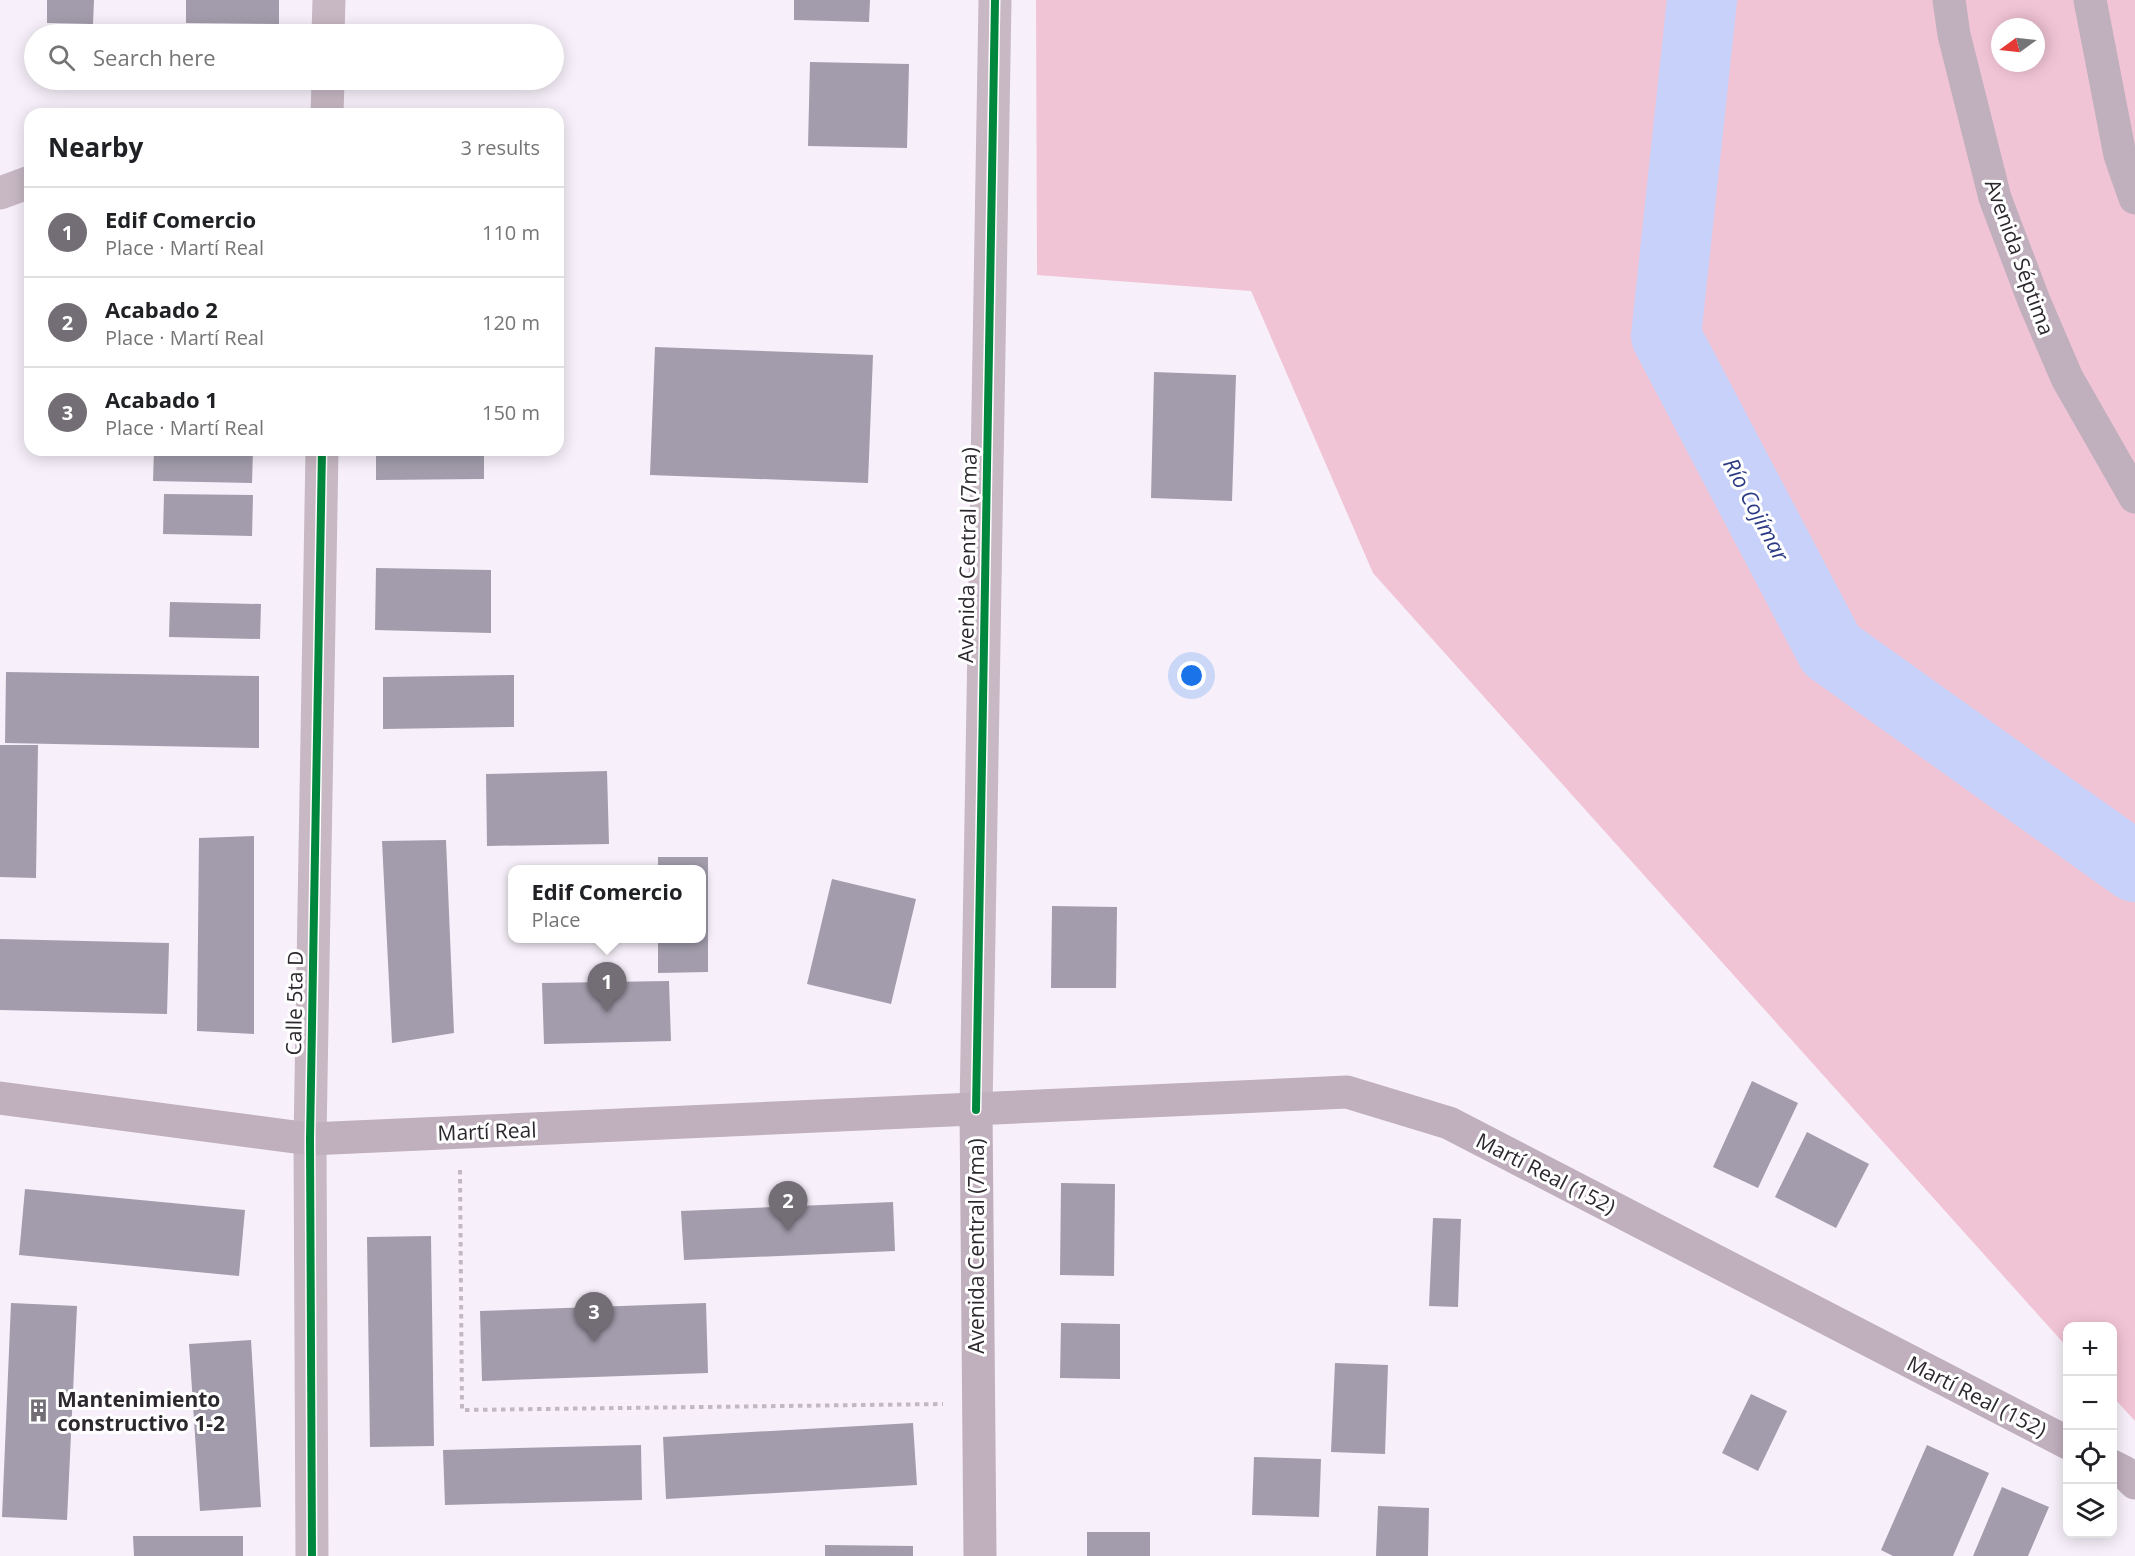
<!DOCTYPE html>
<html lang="en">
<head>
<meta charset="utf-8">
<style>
  body { margin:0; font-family:"Open Sans",sans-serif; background:#f6f6f6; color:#202124 }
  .controls { position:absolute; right:18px; bottom:18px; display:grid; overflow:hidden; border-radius:12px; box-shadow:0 3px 15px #0003 }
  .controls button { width:54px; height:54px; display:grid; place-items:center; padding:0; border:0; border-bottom:2px solid #e0e0e0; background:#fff; color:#202124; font:30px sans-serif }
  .compass { position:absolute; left:1991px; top:18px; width:54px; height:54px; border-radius:50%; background:#fff; box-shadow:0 3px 15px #0003; rotate:255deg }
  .you { position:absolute; left:1192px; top:676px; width:21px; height:21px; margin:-15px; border:4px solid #fff; border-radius:50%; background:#1a73e8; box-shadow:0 0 0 9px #1a73e833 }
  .badge { display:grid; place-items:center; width:39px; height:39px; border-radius:50%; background:#736e75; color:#fff; font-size:20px; font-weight:700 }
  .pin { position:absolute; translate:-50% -50px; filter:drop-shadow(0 2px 3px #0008) }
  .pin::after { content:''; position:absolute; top:32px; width:21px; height:18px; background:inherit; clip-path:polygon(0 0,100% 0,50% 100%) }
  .popup { position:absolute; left:508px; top:865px; width:198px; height:78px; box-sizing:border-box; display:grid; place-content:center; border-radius:12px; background:#fff; filter:drop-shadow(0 2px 4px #0005); font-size:20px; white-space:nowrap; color:#757577 }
  .popup b { font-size:22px; color:#202124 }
  .popup::after { content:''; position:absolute; left:50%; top:100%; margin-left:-12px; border:12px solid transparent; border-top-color:#fff }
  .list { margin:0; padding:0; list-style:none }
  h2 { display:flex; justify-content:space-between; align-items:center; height:78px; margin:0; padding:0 24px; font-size:26px }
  h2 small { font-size:20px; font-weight:400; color:#757577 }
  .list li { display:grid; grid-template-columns:39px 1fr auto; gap:18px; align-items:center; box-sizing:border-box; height:90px; padding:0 24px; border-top:2px solid #e0e0e0 }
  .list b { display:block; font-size:22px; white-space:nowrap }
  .list p { margin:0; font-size:20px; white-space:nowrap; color:#757577 }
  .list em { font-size:20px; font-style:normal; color:#757577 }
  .icon { flex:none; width:33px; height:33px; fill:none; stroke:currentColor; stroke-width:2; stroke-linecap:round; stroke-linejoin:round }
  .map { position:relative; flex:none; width:2135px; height:1556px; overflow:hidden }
  .search { position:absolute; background:#fff; box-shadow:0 3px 15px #0003; left:24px; top:24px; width:540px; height:66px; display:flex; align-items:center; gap:15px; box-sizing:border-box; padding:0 21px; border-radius:33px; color:#757577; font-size:22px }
  .panel { position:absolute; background:#fff; box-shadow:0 3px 15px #0003; left:24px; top:108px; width:540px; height:348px; border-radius:18px }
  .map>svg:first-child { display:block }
  .forest { fill:#f1c4d5; fill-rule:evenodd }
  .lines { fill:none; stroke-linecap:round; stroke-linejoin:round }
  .river { stroke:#c8d1f9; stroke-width:70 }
  .building { fill:#a29cac }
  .path { stroke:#c2b8c1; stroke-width:4; stroke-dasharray:4.5 4.5; stroke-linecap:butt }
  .minor { stroke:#c7b8c4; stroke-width:33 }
  .major { stroke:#c0afbd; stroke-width:33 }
  .cycleway-casing { stroke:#fff; stroke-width:11 }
  .cycleway { stroke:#00873e; stroke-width:8 }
  .labels { text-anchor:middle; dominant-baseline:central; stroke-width:6; stroke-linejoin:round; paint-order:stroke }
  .street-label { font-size:21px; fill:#2c282e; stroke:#fff }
  .poi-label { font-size:21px; font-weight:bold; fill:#2c282e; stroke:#fff; text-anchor:start }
  .water-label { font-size:22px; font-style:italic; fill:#2d3b85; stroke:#fff }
</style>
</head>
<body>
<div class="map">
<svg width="2135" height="1556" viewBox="0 0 2135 1556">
  <rect width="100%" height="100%" fill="#f7f0fa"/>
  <path class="forest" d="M 1036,0 L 2135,0 L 2135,1421 L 2113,1397 L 2112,1326 L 2068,1326 L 2067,1347 L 1373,573 L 1251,291 L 1037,275 ZM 2000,27 L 2036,27 L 2036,63 L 2000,63 Z"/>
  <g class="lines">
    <path class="river" d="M 1702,0 L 1666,336 L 1831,650 L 2135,867"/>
  </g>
  <path class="building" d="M 47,0 L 94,0 L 93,24 L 47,23 Z
    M 186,0 L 279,0 L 279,24 L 186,23 Z
    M 794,0 L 870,0 L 869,22 L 794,20 Z
    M 810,62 L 909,64 L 907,148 L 808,146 Z
    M 186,80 L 279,80 L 279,87 L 185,85 Z
    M 184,111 L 244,112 L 244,114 L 184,114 Z
    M 655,347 L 873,355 L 868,483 L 650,475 Z
    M 1154,372 L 1236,375 L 1232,501 L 1151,498 Z
    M 154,450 L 253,450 L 252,483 L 153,481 Z
    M 376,450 L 484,450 L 484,479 L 376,480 Z
    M 164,494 L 253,495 L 252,536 L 163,534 Z
    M 376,568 L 491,570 L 491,633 L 375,630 Z
    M 170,602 L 261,604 L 260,639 L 169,637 Z
    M 6,672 L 259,676 L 259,748 L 5,743 Z
    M 514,675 L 514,727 L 383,729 L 383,677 Z
    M 0,745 L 38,745 L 36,878 L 0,877 Z
    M 607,771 L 609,844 L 487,846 L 486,774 Z
    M 254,836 L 254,1034 L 197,1031 L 199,838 Z
    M 446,840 L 454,1033 L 392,1043 L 382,841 Z
    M 658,857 L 708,857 L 708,972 L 658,973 L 658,938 L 702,938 L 702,870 L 658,870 Z
    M 832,879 L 916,899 L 891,1004 L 807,984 Z
    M 1052,906 L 1117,907 L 1116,988 L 1051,988 Z
    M 0,939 L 169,943 L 167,1014 L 0,1010 Z
    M 669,981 L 671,1041 L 544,1044 L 542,983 Z
    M 1752,1081 L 1798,1103 L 1758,1188 L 1713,1167 Z
    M 1807,1132 L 1869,1164 L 1836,1228 L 1775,1197 Z
    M 1061,1183 L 1115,1184 L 1114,1276 L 1060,1275 Z
    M 25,1189 L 245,1210 L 239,1276 L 19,1255 Z
    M 893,1202 L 895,1251 L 684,1260 L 681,1211 Z
    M 1433,1218 L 1461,1219 L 1458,1307 L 1429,1306 Z
    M 431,1236 L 434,1446 L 370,1447 L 367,1237 Z
    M 11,1303 L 77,1306 L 67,1520 L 2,1517 Z
    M 706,1303 L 708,1373 L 482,1381 L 480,1311 Z
    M 1061,1323 L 1120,1324 L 1120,1379 L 1060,1378 Z
    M 251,1340 L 261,1507 L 200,1511 L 189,1344 Z
    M 1335,1363 L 1388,1365 L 1385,1454 L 1331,1452 Z
    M 1751,1394 L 1787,1411 L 1758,1471 L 1722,1453 Z
    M 913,1423 L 917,1485 L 666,1499 L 663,1437 Z
    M 641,1445 L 642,1500 L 445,1505 L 443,1450 Z
    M 1927,1445 L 1989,1473 L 1953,1556 L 1893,1556 L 1881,1550 Z
    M 1254,1457 L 1321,1459 L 1319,1517 L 1252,1515 Z
    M 2002,1487 L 2049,1507 L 2028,1556 L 1973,1556 Z
    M 1378,1506 L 1429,1508 L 1428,1556 L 1376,1556 Z
    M 1087,1532 L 1150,1532 L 1150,1556 L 1087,1556 Z
    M 133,1536 L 243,1536 L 243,1556 L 134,1556 Z
    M 825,1545 L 913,1546 L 913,1556 L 825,1556 Z"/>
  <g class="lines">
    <path class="path" d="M 460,1170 L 462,1410 L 943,1404"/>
    <path class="minor" d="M 328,34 L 329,0
      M 327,114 L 328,80
      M 0,193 L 30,182
      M 976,1110 L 995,0
      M 312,1556 L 310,1139 L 322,450"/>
    <path class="major" d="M 1949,0 L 1954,35 L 1995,198 L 2034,301 L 2067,378 L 2135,497
      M 2090,0 L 2120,155 L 2135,198
      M 0,1098 L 310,1139 L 1347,1092 L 1449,1123 L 2068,1443
      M 976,1110 L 980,1556
      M 2112,1466 L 2124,1472 L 2135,1483"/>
    <defs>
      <path id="cycleway" d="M 976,1110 L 995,0
        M 312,1556 L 310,1139 L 322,450"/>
    </defs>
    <use href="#cycleway" class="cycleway-casing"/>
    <use href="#cycleway" class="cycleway"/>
  </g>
  <defs>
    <symbol id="building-bare" viewBox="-9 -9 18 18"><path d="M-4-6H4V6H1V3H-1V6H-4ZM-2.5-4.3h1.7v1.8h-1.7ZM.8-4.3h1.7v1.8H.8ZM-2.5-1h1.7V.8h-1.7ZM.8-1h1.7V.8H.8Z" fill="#736e75" stroke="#fff" stroke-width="2.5" paint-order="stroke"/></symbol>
  </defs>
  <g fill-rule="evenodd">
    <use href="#building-bare" x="22" y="1394" width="33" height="33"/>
  </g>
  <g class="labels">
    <g class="street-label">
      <text transform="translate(2020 257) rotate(70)">Avenida Séptima</text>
      <text transform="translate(967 555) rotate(-89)">Avenida Central (7ma)</text>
      <text transform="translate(294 1003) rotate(-89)">Calle 5ta D</text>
      <text transform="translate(487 1131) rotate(-2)">Martí Real</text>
      <text transform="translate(1546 1173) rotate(27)">Martí Real (152)</text>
      <text transform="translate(976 1246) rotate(-90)">Avenida Central (7ma)</text>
      <text transform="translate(1977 1396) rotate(27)">Martí Real (152)</text>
    </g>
    <g class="poi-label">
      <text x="57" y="1399">Mantenimiento<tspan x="57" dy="24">constructivo 1-2</tspan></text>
    </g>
    <g class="water-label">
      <text transform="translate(1757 509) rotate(62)">Río Cojímar</text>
    </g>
  </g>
</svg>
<div class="controls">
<button>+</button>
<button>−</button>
<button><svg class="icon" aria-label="locate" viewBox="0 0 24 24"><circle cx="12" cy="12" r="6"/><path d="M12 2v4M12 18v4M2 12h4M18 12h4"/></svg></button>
<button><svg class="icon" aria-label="layers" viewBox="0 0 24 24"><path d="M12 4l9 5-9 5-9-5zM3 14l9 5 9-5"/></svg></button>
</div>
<svg class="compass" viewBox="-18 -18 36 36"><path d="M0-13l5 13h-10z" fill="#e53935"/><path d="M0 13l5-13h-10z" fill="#757577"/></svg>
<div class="you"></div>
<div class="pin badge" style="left:607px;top:1012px">1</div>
<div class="popup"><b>Edif Comercio</b>Place</div>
<div class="pin badge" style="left:788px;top:1231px">2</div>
<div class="pin badge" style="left:594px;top:1342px">3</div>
<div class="search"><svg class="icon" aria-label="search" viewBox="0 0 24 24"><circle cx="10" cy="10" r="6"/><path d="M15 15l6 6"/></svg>Search here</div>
<section class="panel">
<h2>Nearby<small>3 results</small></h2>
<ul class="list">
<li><span class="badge">1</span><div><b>Edif Comercio</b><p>Place · Martí Real</p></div><em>110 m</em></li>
<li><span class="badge">2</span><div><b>Acabado 2</b><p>Place · Martí Real</p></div><em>120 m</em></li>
<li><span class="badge">3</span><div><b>Acabado 1</b><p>Place · Martí Real</p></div><em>150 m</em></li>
</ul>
</section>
</div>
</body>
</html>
